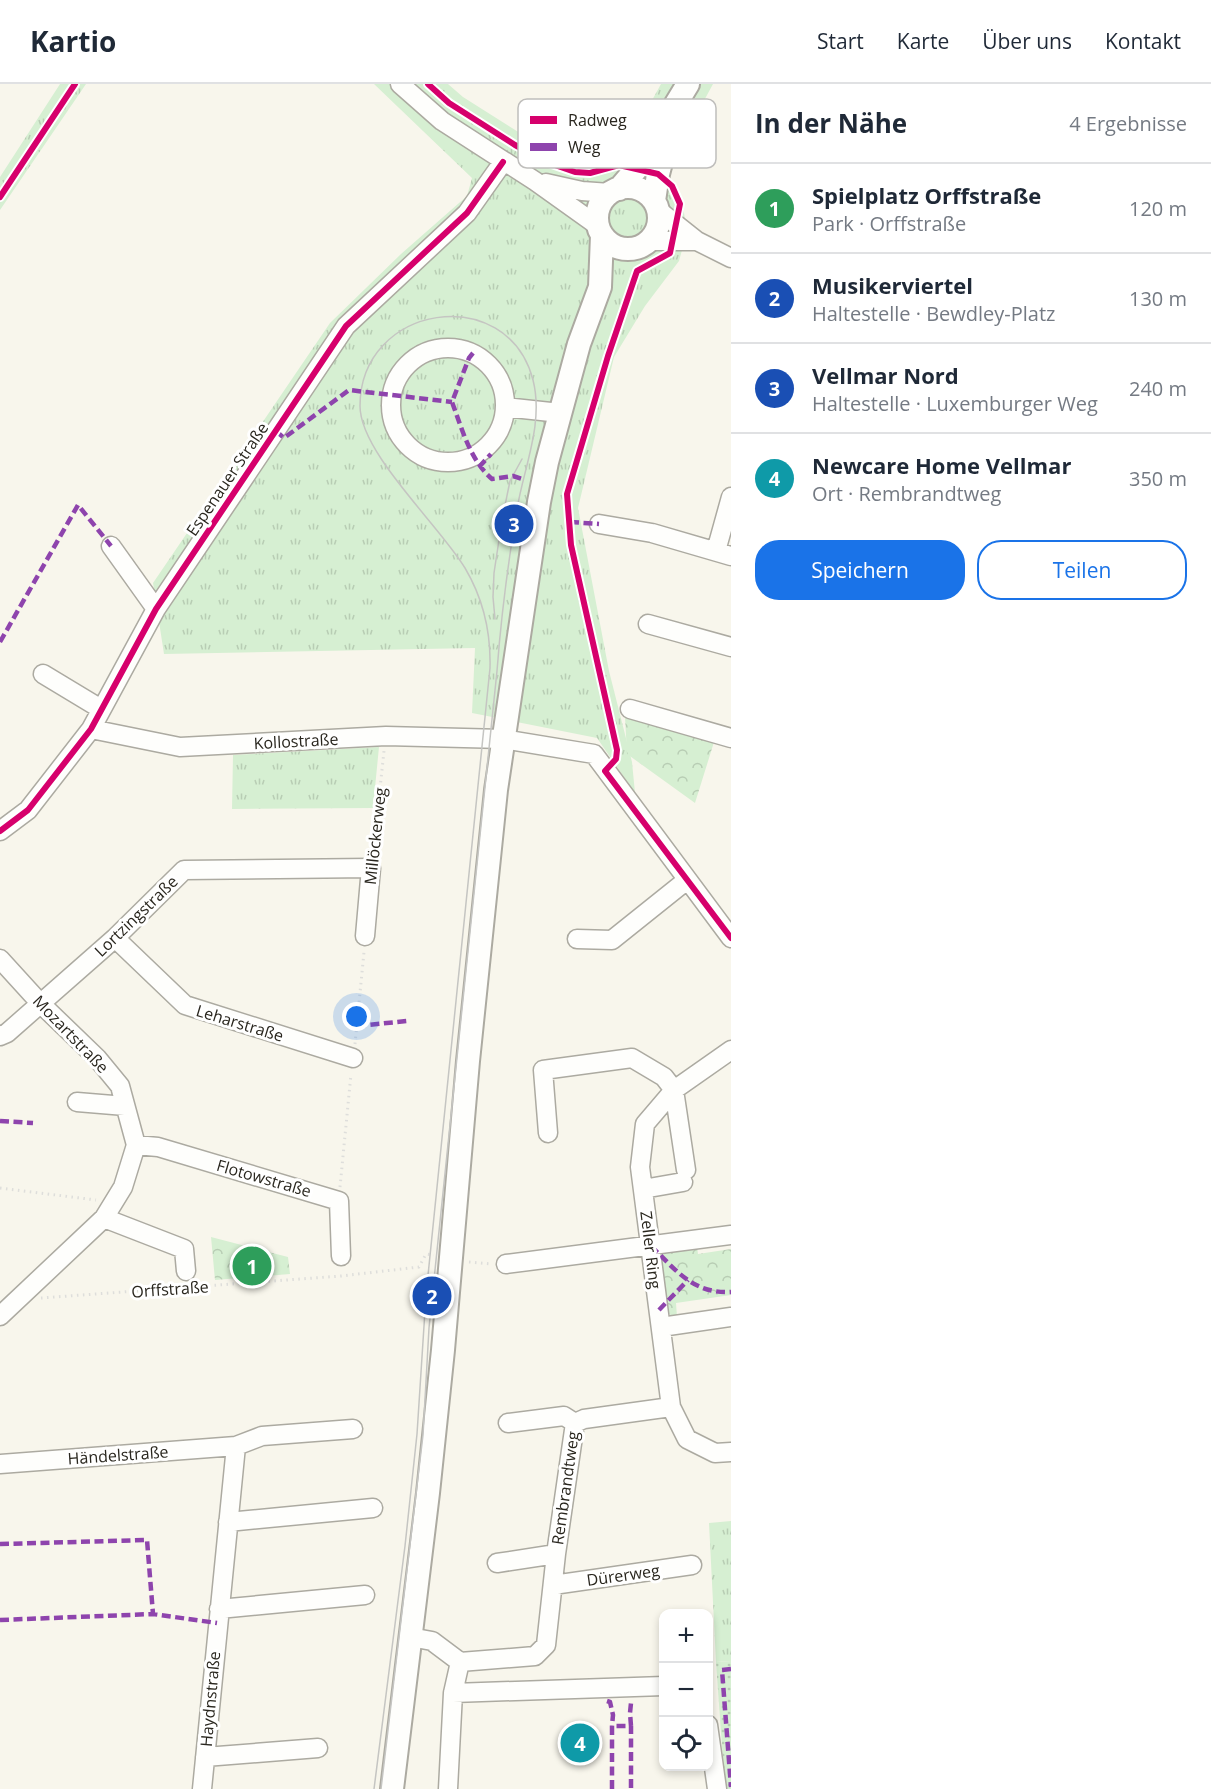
<!DOCTYPE html>
<html lang="de">
<head>
<meta charset="utf-8">
<style>
  body { margin:0; font-family:"Open Sans",sans-serif; background:#f2f2f3; color:#1f2937 }
  .controls { position:absolute; right:18px; bottom:18px; display:grid; overflow:hidden; border-radius:12px; box-shadow:0 3px 9px #0003 }
  .controls button { width:54px; height:54px; display:grid; place-items:center; padding:0; border:0; border-bottom:2px solid #e0e1e3; background:#fff; color:#1f2937; font:30px sans-serif }
  .you { position:absolute; left:357px; top:933px; width:21px; height:21px; margin:-15px; border:4px solid #fff; border-radius:50%; background:#1a73e8; box-shadow:0 0 0 9px #1a73e833 }
  .badge { display:grid; place-items:center; width:39px; height:39px; border-radius:50%; background:#1a73e8; color:#fff; font-size:20px; font-weight:700 }
  .pin { position:absolute; translate:-50% -50%; border:3px solid #fff; box-shadow:0 2px 6px #0006 }
  .list { margin:0; padding:0; list-style:none }
  h2 { display:flex; justify-content:space-between; align-items:center; height:78px; margin:0; padding:0 24px; font-size:26px }
  h2 small { font-size:20px; font-weight:400; color:#747a83 }
  .list li { display:grid; grid-template-columns:39px 1fr auto; gap:18px; align-items:center; box-sizing:border-box; height:90px; padding:0 24px; border-top:2px solid #e0e1e3 }
  .list b { display:block; font-size:22px; white-space:nowrap }
  .list p { margin:0; font-size:20px; white-space:nowrap; color:#747a83 }
  .list em { font-size:20px; font-style:normal; color:#747a83 }
  .actions { display:flex; gap:12px; padding:18px 24px }
  .actions a { flex:1; padding:14px 0; border:2px solid #1a73e8; border-radius:24px; text-align:center; font-size:21px; color:#1a73e8 }
  .actions .main { background:#1a73e8; color:#fff }
  .icon { flex:none; width:33px; height:33px; fill:none; stroke:currentColor; stroke-width:2; stroke-linecap:round; stroke-linejoin:round }
  .map { position:relative; flex:none; width:731px; height:1705px; overflow:hidden }
  header { display:flex; align-items:center; gap:36px; box-sizing:border-box; height:84px; padding:0 30px; background:#fff; border-bottom:2px solid #e0e1e3 }
  header strong { font-size:28px }
  nav { display:flex; gap:33px; margin-inline-start:auto; font-size:21px }
  main { display:flex }
  aside { flex:1; background:#fff }
  .map>svg:first-child { display:block }
  .grass { fill:url(#grass-tufts) }
  .park { fill:url(#park-crowns) }
  .garden { fill:url(#garden-dots) }
  .lines { fill:none; stroke-linecap:round; stroke-linejoin:round }
  .minor-casing { stroke:#acaaa1; stroke-width:21 }
  .major-casing { stroke:#acaaa1; stroke-width:26 }
  .path { stroke:#dededb; stroke-width:3; stroke-dasharray:1.5 4.5; stroke-linecap:butt }
  .minor { stroke:#fefefc; stroke-width:18 }
  .major { stroke:#fefefc; stroke-width:22 }
  .tram { stroke:#c5c5c2; stroke-width:1.5 }
  .quiet { stroke:#8e44ad; stroke-width:4.5; stroke-dasharray:9 4.5; stroke-linecap:butt }
  .cycleway-casing { stroke:#fff; stroke-width:10 }
  .cycleway { stroke:#d6006c; stroke-width:6 }
  .labels { text-anchor:middle; dominant-baseline:central; stroke-width:6; stroke-linejoin:round; paint-order:stroke }
  .street-label { font-size:16px; fill:#29261e; stroke:#fff }
  .key { fill:#fff; stroke:#bfbebc; stroke-width:1.5 }
  .key-label { font-size:16px; fill:#29261e }
</style>
</head>
<body>
<header>
<strong>Kartio</strong>
<nav><a>Start</a><a>Karte</a><a>Über uns</a><a>Kontakt</a></nav>
</header>
<main>
<div class="map">
<svg width="731" height="1705" viewBox="0 0 731 1705">
  <defs>
    <pattern id="grass-tufts" width="24" height="20" patternUnits="userSpaceOnUse" patternTransform="scale(1.5)"><rect width="24" height="20" fill="#d6efd2"/><path d="M3 7l-1-3M5 7V3M7 7l1-3M15 17l-1-3M17 17v-4M19 17l1-3" fill="none" stroke="#b8cdb4"/></pattern>
    <pattern id="park-crowns" width="20" height="18" patternUnits="userSpaceOnUse" patternTransform="scale(1.5)"><rect width="20" height="18" fill="#d6efd2"/><path d="M2 6a3 3 0 1 1 6 0M12 15a3 3 0 1 1 6 0" fill="none" stroke="#b8cdb4"/></pattern>
    <pattern id="garden-dots" width="8" height="8" patternUnits="userSpaceOnUse" patternTransform="scale(1.5)"><rect width="8" height="8" fill="#d6efd2"/><path d="M2 2h.1M6 6h.1" fill="none" stroke="#b8cdb4" stroke-width="1.8" stroke-linecap="round"/></pattern>
  </defs>
  <rect width="100%" height="100%" fill="#f8f6ec"/>
  <path class="grass" d="M 60,0 L 86,0 L 0,126 L 0,93 Z
    M 374,0 L 448,0 L 463,13 L 550,68 L 595,85 L 618,78 L 661,0 L 713,0 L 661,96 L 682,116 L 687,148 L 679,177 L 645,222 L 614,273 L 578,424 L 609,587 L 632,678 L 635,709 L 597,654 L 472,629 L 475,564 L 164,570 L 153,499 L 330,239 L 401,170 L 467,112 L 472,94 Z
    M 379,663 L 373,724 L 232,725 L 233,671 Z
    M 731,1437 L 731,1577 L 716,1578 L 709,1439 Z"/>
  <path class="park" d="M 625,633 L 714,658 L 695,719 L 627,670 Z
    M 211,1153 L 288,1173 L 290,1190 L 215,1196 Z
    M 696,1156 L 698,1170 L 731,1165 L 731,1211 L 676,1219 L 677,1233 L 674,1234 L 666,1227 L 657,1161 Z"/>
  <path class="garden" d="M 731,1577 L 731,1705 L 725,1705 L 716,1578 Z"/>
  <g class="lines">
    <defs>
      <path id="minor" d="M 400,0 L 442,37 L 535,97 L 598,142
        M 546,99 L 582,107 L 610,109
        M 658,126 L 697,157 L 731,174
        M 648,157 L 697,157
        M391 321a57 57 0 1 1 114 0a57 57 0 1 1-114 0Z
        M 505,323 L 560,329
        M 599,440 L 652,449 L 731,472
        M 111,462 L 156,525
        M 716,467 L 731,413
        M 648,540 L 731,563
        M 43,590 L 101,625
        M 630,625 L 731,654
        M 91,645 L 180,663 L 386,652 L 503,655 L 594,670 L 731,854
        M 0,747 L 28,726 L 91,645 L 156,525 L 346,242 L 467,129 L 503,78
        M 115,854 L 185,921 L 353,974
        M 577,855 L 612,856 L 687,796
        M 0,875 L 41,920 L 97,974 L 120,1002 L 136,1061 L 123,1103 L 104,1134 L 0,1232
        M 0,952 L 7,949 L 115,854 L 184,786 L 371,784 L 365,852
        M 731,966 L 674,1006 L 645,1040 L 640,1083 L 671,1323 L 687,1355 L 715,1369 L 731,1368
        M 77,1018 L 125,1022
        M 548,1049 L 543,986 L 632,974 L 664,993 L 674,1006 L 686,1086
        M 136,1061 L 158,1063 L 339,1117 L 341,1172
        M 643,1105 L 683,1098
        M 104,1134 L 184,1165 L 186,1187
        M 506,1180 L 731,1151
        M 661,1243 L 731,1233
        M 508,1339 L 564,1332 L 575,1339
        M 0,1380 L 236,1362 L 262,1352 L 353,1345
        M 228,1438 L 373,1424
        M 497,1479 L 556,1470
        M 553,1501 L 692,1481
        M 219,1525 L 365,1511
        M 410,1553 L 432,1557 L 460,1578 L 535,1572 L 546,1561 L 556,1470 L 575,1339 L 584,1335 L 671,1323
        M 453,1609 L 664,1602
        M 708,1641 L 717,1705
        M 205,1673 L 318,1664
        M 202,1705 L 236,1362
        M 448,1705 L 453,1609 L 460,1578"/>
      <path id="major" d="M597 134a31 31 0 1 1 62 0a31 31 0 1 1-62 0Z
        M 619,105 L 637,84 L 688,0
        M 654,117 L 658,90 L 670,44
        M 392,1705 L 428,1409 L 443,1266 L 468,977 L 496,706 L 539,418 L 547,378 L 579,260 L 600,203 L 602,151"/>
    </defs>
    <use href="#minor" class="minor-casing"/>
    <use href="#major" class="major-casing"/>
    <path class="path" d="M 373,770 L 384,667
      M 355,960 L 364,868
      M 340,1103 L 351,990
      M 0,1104 L 96,1116
      M 469,1178 L 492,1180
      M 41,1214 L 341,1192 L 419,1183 L 426,1170 L 434,1171"/>
    <use href="#minor" class="minor"/>
    <use href="#major" class="major"/>
    <path class="tram" d="M 495,535 L 493,513 L 494,489 L 502,436 L 510,397 L 522,375
      M 374,1705 L 405,1462 L 417,1350 L 426,1211 L 490,584 C 491,548 484,516 465,484 C 440,442 360,369 360,322 C 360,220 507,197 533,296 C 544,339 524,383 517,425 C 508,479 501,533 497,587 L 429,1244 L 423,1351 L 381,1705"/>
    <path class="quiet" d="M 473,269 L 469,274 L 452,318 C 462,345 470,376 492,395 L 513,392 L 525,396
      M 276,347 L 284,354 L 349,306 L 452,318
      M 479,383 L 491,370
      M 570,438 L 599,440
      M 0,558 L 78,421 L 111,462
      M 357,942 L 407,937
      M 0,1037 L 33,1039
      M 651,1162 C 676,1186 693,1210 731,1208
      M 659,1226 L 688,1196
      M 0,1460 L 147,1456 L 153,1530
      M 0,1536 L 153,1530 L 217,1539
      M 731,1585 L 722,1586 L 731,1703
      M 607,1617 L 610,1618 L 613,1631 L 612,1642
      M 631,1642 L 630,1629 L 631,1619
      M 612,1705 L 612,1642 L 631,1642 L 631,1705"/>
    <defs>
      <path id="cycleway" d="M 428,0 L 449,19 L 515,61 L 549,79 L 575,88 L 590,89 L 619,81 L 658,90 L 672,102 L 680,120 L 670,169 L 637,187 L 608,272 L 567,410 L 571,461 L 617,666 L 616,675 L 605,687 L 731,854
        M 0,113 L 75,0
        M 0,747 L 28,726 L 91,645 L 156,525 L 346,242 L 467,129 L 503,78"/>
    </defs>
    <use href="#cycleway" class="cycleway-casing"/>
    <use href="#cycleway" class="cycleway"/>
  </g>
  <g class="labels">
    <g class="street-label">
      <text transform="translate(227 395) rotate(-56)">Espenauer Straße</text>
      <text transform="translate(296 657) rotate(-3)">Kollostraße</text>
      <text transform="translate(375 752) rotate(-84)">Millöckerweg</text>
      <text transform="translate(136 832) rotate(-44)">Lortzingstraße</text>
      <text transform="translate(240 939) rotate(17)">Leharstraße</text>
      <text transform="translate(71 950) rotate(46)">Mozartstraße</text>
      <text transform="translate(264 1094) rotate(16)">Flotowstraße</text>
      <text transform="translate(651 1166) rotate(83)">Zeller Ring</text>
      <text transform="translate(170 1205) rotate(-4)">Orffstraße</text>
      <text transform="translate(118 1371) rotate(-4)">Händelstraße</text>
      <text transform="translate(565 1404) rotate(-82)">Rembrandtweg</text>
      <text transform="translate(623 1491) rotate(-8)">Dürerweg</text>
      <text transform="translate(210 1615) rotate(-85)">Haydnstraße</text>
    </g>
  </g>
  <rect x="518" y="15" width="198" height="69" rx="9" class="key"/>
  <rect x="530" y="32" width="27" height="8" fill="#d6006c"/>
  <rect x="530" y="59" width="27" height="8" fill="#8e44ad"/>
  <g class="key-label">
    <text x="568" y="42">Radweg</text>
    <text x="568" y="69">Weg</text>
  </g>
</svg>
<div class="controls">
<button>+</button>
<button>−</button>
<button><svg class="icon" aria-label="locate" viewBox="0 0 24 24"><circle cx="12" cy="12" r="6"/><path d="M12 2v4M12 18v4M2 12h4M18 12h4"/></svg></button>
</div>
<div class="you"></div>
<div class="pin badge" style="left:252px;top:1182px;background:#2e9e5b">1</div>
<div class="pin badge" style="left:432px;top:1212px;background:#1a4fb4">2</div>
<div class="pin badge" style="left:514px;top:440px;background:#1a4fb4">3</div>
<div class="pin badge" style="left:580px;top:1659px;background:#0f9aa8">4</div>
</div>
<aside>
<h2>In der Nähe<small>4 Ergebnisse</small></h2>
<ul class="list">
<li><span class="badge" style="background:#2e9e5b">1</span><div><b>Spielplatz Orffstraße</b><p>Park · Orffstraße</p></div><em>120 m</em></li>
<li><span class="badge" style="background:#1a4fb4">2</span><div><b>Musikerviertel</b><p>Haltestelle · Bewdley-Platz</p></div><em>130 m</em></li>
<li><span class="badge" style="background:#1a4fb4">3</span><div><b>Vellmar Nord</b><p>Haltestelle · Luxemburger Weg</p></div><em>240 m</em></li>
<li><span class="badge" style="background:#0f9aa8">4</span><div><b>Newcare Home Vellmar</b><p>Ort · Rembrandtweg</p></div><em>350 m</em></li>
</ul>
<div class="actions"><a class="main">Speichern</a><a>Teilen</a></div>
</aside>
</main>
</body>
</html>
